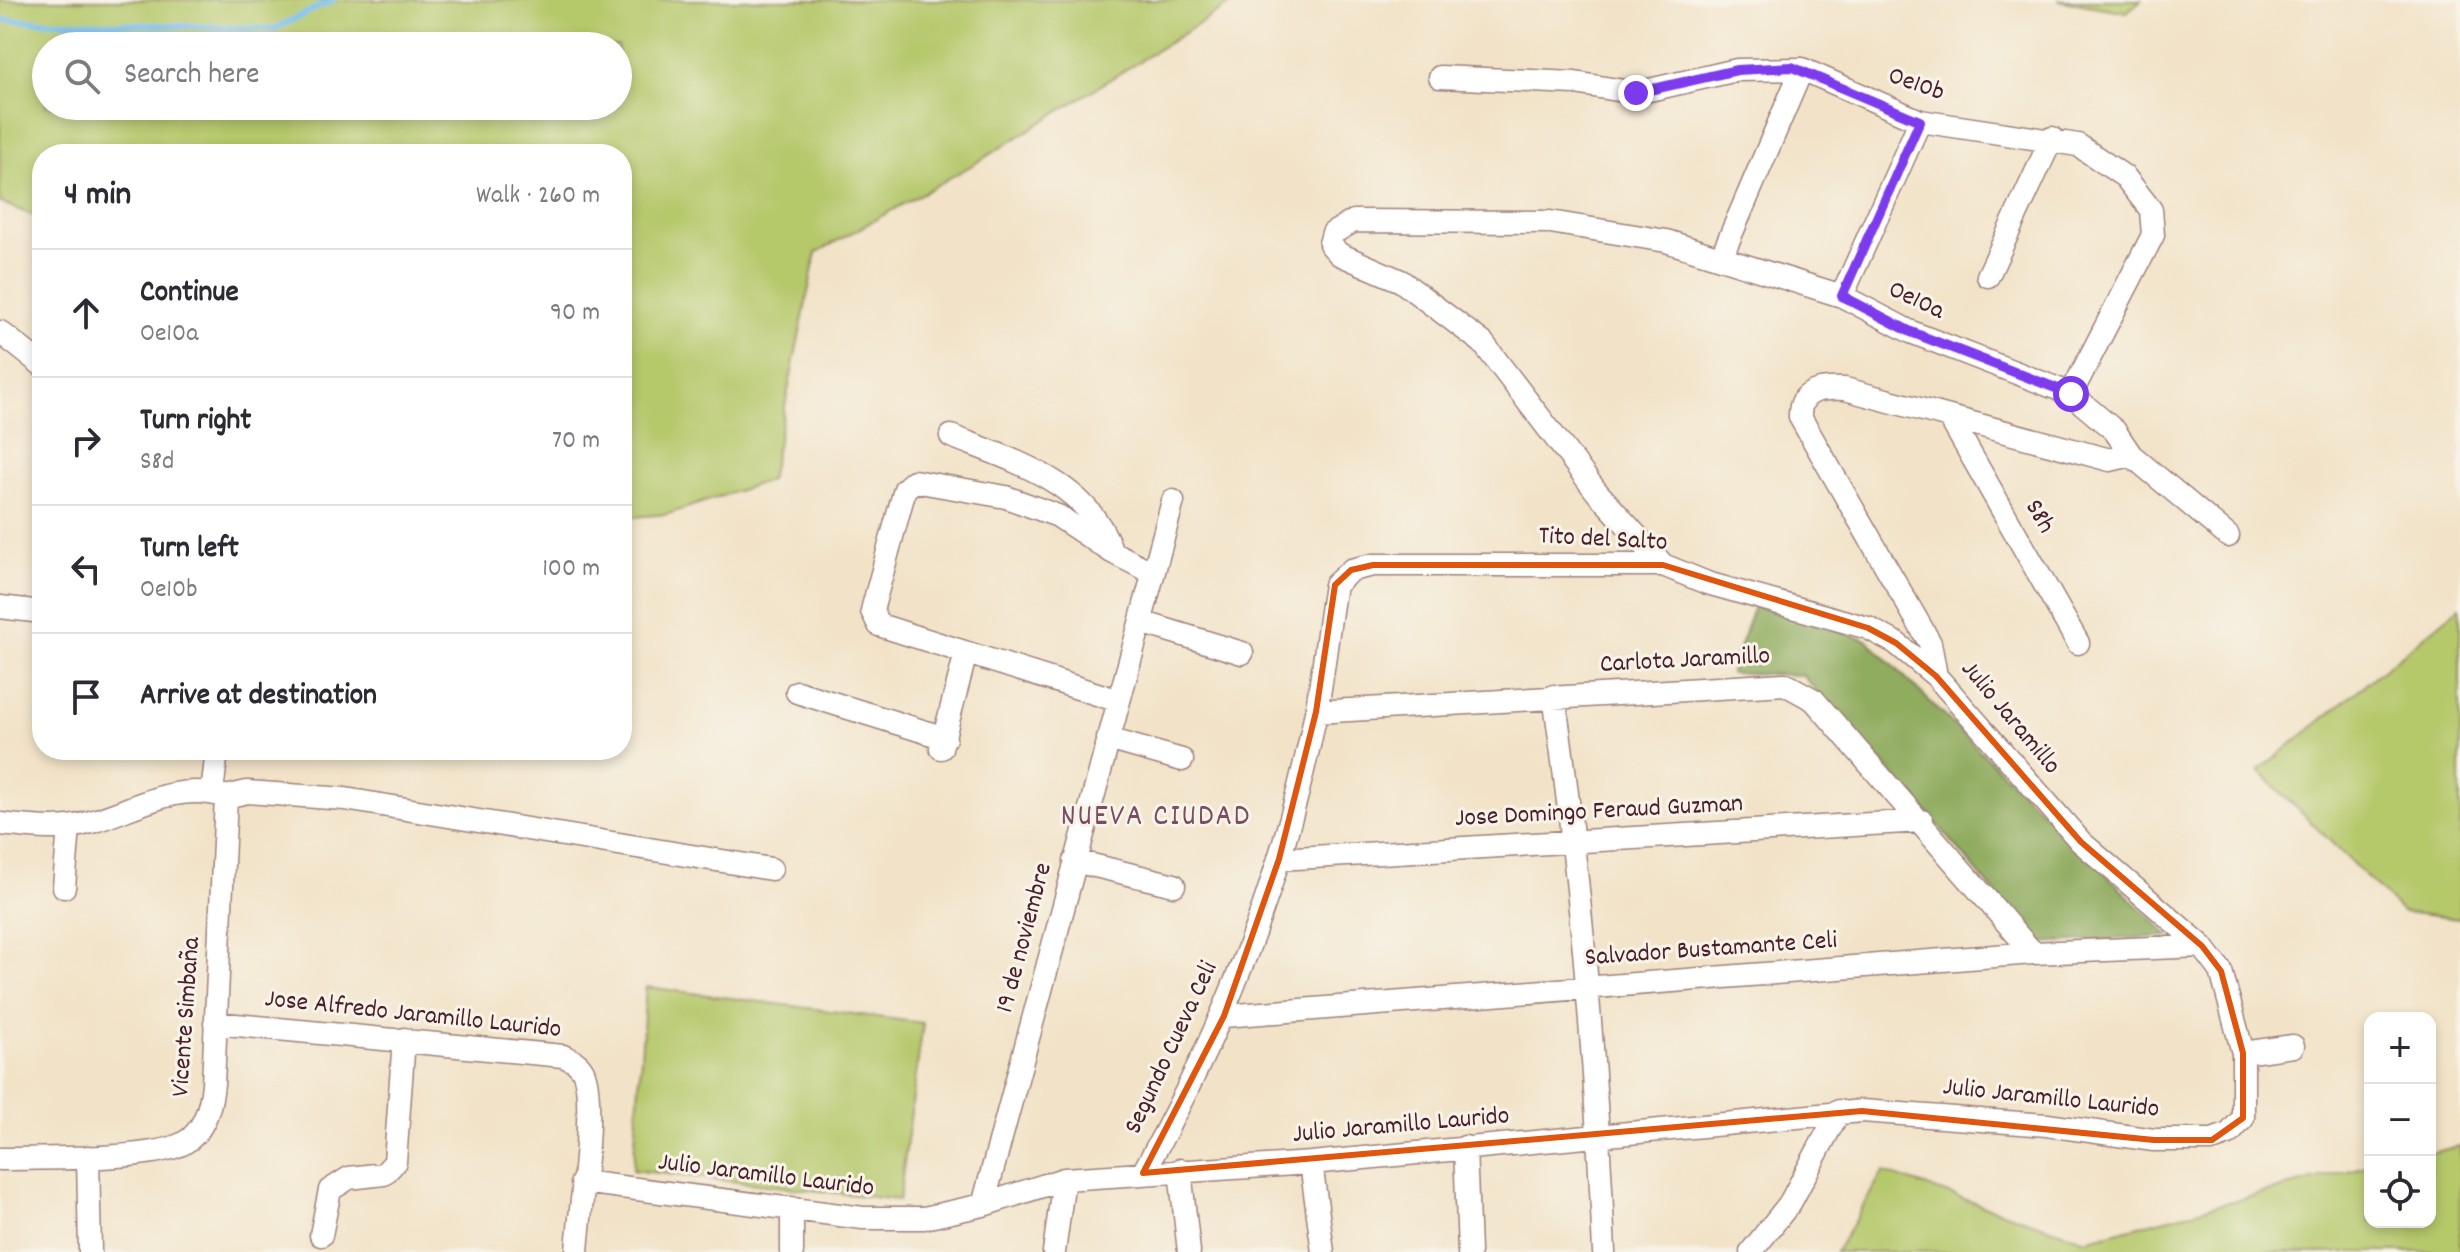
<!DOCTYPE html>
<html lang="en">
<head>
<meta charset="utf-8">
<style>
  body { margin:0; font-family:Dekko,sans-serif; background:#f2f2f3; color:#2b2b33 }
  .controls { position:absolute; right:24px; bottom:24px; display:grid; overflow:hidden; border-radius:16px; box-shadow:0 4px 12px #0003 }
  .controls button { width:72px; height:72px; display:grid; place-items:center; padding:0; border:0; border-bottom:2px solid #e1e1e2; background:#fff; color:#2b2b33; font:40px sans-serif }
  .stop { position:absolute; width:24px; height:24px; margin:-18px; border:6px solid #7c3aed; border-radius:50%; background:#fff }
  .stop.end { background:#7c3aed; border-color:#fff; box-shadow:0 2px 8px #0008 }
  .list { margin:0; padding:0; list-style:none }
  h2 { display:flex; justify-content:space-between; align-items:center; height:104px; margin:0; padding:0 32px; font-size:34px }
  h2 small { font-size:26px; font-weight:400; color:#7c7c81 }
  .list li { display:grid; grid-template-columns:52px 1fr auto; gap:24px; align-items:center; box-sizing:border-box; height:128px; padding:0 32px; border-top:2px solid #e1e1e2 }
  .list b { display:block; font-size:30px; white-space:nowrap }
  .list p { margin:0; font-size:26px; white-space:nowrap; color:#7c7c81 }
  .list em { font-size:26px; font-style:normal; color:#7c7c81 }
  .icon { flex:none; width:44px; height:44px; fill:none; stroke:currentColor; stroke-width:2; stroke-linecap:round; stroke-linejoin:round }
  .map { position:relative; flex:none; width:2460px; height:1252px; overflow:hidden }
  .search { position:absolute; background:#fff; box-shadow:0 4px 12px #0003; left:32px; top:32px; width:600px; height:88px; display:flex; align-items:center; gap:20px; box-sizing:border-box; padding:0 28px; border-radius:44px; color:#7c7c81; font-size:30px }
  .panel { position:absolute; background:#fff; box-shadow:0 4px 12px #0003; left:32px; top:144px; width:600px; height:616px; border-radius:32px }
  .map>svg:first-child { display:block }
  .green { fill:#b5c86b; stroke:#80744b; stroke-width:2; fill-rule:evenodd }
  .forest { fill:#90ac5f; stroke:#6d6645; stroke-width:2 }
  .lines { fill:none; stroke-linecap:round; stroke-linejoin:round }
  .stream { stroke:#77bdee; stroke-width:6 }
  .minor-casing { stroke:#9e817a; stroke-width:25 }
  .minor { stroke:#fff; stroke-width:22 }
  .route { stroke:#7c3aed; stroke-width:10 }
  .marked { fill:none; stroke:#e0560e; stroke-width:6; stroke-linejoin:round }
  .labels { text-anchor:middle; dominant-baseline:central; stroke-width:6; stroke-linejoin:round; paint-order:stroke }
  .street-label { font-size:26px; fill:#4a1f2b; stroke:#f7f3e8 }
  .quarter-label { font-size:30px; letter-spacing:2px; fill:#794d62; stroke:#f7f3e8 }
</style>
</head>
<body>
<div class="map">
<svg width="2460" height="1252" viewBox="0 0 2460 1252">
  <rect width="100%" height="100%" fill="#f7f3e8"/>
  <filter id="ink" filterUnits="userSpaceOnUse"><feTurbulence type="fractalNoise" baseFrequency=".0125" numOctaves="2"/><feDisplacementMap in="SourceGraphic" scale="16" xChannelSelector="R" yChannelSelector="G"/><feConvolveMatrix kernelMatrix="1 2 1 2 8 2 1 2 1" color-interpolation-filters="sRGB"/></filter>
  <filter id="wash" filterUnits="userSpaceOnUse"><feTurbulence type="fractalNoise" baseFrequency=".006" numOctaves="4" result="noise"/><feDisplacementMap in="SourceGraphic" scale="32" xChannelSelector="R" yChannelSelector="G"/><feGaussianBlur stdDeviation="1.8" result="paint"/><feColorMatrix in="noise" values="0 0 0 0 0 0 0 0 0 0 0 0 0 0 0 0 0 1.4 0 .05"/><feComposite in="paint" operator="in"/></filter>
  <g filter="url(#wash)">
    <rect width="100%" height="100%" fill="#f2e3c8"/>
    <path class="green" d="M 0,0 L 1237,0 L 976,163 L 816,253 L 770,480 L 668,514 L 622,518 L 622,154 L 42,154 L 42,219 L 0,202 ZM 618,46 L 618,106 L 46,106 L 46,46 Z
      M 2058,0 L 2141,0 L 2127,12 Z
      M 2460,607 L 2460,919 L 2402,912 L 2259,771 Z
      M 646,987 L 923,1023 L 899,1200 L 633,1170 Z
      M 2460,1146 L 2460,1252 L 1836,1252 L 1883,1172 L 2086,1240 L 2370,1165 L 2370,1222 L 2430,1222 L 2430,1153 Z"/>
    <path class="forest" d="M 1754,606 L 1867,640 L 2169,936 L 2036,943 L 1930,815 L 1802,675 L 1730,673 Z"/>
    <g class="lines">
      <path class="stream" d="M 0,20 L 274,29 L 333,0"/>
    </g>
  </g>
  <g filter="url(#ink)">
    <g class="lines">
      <defs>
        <path id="minor" d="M 1440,77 L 1575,83 L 1636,93 L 1737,70 L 1802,69 L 1920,121 L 2078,145 L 2125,177 L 2151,210 L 2153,235 L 2071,394
          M 1721,258 L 1802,69
          M 1988,276 L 2052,138
          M 1842,296 L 1920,121
          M 0,332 L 42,365
          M 1950,418 L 2078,643
          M 951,436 C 1014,461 1089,482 1112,552
          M 2131,455 L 2228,536
          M 0,607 L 42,612
          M 1141,622 L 1242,653
          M 797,692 L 945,738
          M 1554,696 C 1581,881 1596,1065 1604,1252
          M 1119,701 L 879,625 L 872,611 L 874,603 L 905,489 L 914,481 L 1006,497 L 1058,516 L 1112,552 L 1151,572
          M 1316,712 L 1785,684 L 1814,700 L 2033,953
          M 1108,739 L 1182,760
          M 941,748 L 966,653
          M 212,793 L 217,750
          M 226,797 L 247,792 L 345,799 L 771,869
          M 0,824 C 22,826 47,830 69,827 C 123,819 169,778 226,797
          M 1279,859 L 1922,821
          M 1075,861 L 1174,885
          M 64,887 L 69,827
          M 1224,1016 L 2033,953 L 2202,946
          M 215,1023 L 563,1056 C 572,1060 578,1062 583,1071 C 597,1101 579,1213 577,1252
          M 2243,1053 L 2293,1046
          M 1465,1147 L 1469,1252
          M 88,1157 L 90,1252
          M 0,1159 C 41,1158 151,1161 184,1143 C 205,1131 211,1105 213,1084 L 226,797
          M 1311,1163 L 1323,1252
          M 1180,1170 L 1189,1252
          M 1143,1173 C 1224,1029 1284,874 1316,712 C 1324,670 1328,627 1335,585 L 1351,570 L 1373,565 L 1663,565 L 1707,583 L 1868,628 L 1896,643 L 1936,676
          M 582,1182 L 863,1218 L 924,1218 L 983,1205 L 1064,1179 L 1311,1163 L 1862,1111 L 2047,1125 L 2154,1140 L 2212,1140 L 2229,1134 L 2243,1118 L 2243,1053 L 2221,971 L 2202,946 L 2081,842 L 1936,676 L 1930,643 L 1800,417 C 1799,389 1822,388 1845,389 L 2110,460 L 2131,455 L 2115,431 L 2071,394 L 1911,332 L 1842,296 L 1666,241 L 1550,222 L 1354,221 L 1333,233 L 1330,244 L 1339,254 L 1401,281 L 1483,343 L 1596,491 L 1663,565
          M 983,1205 L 1173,501
          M 792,1208 L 792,1252
          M 321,1235 L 330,1190 L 349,1178 L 384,1174 L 395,1162 L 404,1039
          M 1054,1252 L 1064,1179
          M 1751,1252 L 1790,1203 L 1839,1111"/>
      </defs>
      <use href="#minor" class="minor-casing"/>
      <use href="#minor" class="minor"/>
    </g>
  </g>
  <g class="lines" filter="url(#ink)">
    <path class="route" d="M 1636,93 L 1737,70 L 1792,67 L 1920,121 L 1842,296 L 1911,332 L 2071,394"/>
  </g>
  <path class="marked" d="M 1373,565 L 1663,565 L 1868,628 L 1896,643 L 1936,676 L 2081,842 L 2202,946 L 2221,971 L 2243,1053 L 2243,1118 L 2212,1140 L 2154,1140 L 1862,1111 L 1143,1173 L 1224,1016 L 1279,859 L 1316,712 L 1335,585 L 1351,570 Z"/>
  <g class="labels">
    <g class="street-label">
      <text transform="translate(1916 85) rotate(19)">Oe10b</text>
      <text transform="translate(1916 301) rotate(25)">Oe10a</text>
      <text transform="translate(2039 517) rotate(60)">S8h</text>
      <text transform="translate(1603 540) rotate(3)">Tito del Salto</text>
      <text transform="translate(1685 661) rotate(-3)">Carlota Jaramillo</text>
      <text transform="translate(2010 718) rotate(50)">Julio Jaramillo</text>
      <text transform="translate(1599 812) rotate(-3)">Jose Domingo Feraud Guzman</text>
      <text transform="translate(1025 938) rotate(-75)">19 de noviembre</text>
      <text transform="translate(1711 950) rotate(-4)">Salvador Bustamante Celi</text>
      <text transform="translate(413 1015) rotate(6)">Jose Alfredo Jaramillo Laurido</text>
      <text transform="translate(187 1017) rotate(-86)">Vicente Simbaña</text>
      <text transform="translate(1172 1048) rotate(-65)">Segundo Cueva Celi</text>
      <text transform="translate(2051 1099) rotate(6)">Julio Jaramillo Laurido</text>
      <text transform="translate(1401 1126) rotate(-5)">Julio Jaramillo Laurido</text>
      <text transform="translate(766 1176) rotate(7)">Julio Jaramillo Laurido</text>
    </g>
    <g class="quarter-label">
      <text x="1156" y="818">NUEVA CIUDAD</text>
    </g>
  </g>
</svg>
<div class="controls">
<button>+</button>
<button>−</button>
<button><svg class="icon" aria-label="locate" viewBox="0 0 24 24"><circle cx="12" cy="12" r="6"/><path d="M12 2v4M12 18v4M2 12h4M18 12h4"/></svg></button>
</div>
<div class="stop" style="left:2071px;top:394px"></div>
<div class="stop end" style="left:1636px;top:93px"></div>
<div class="search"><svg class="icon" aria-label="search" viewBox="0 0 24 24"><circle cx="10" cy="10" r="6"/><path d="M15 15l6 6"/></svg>Search here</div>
<section class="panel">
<h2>4 min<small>Walk · 260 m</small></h2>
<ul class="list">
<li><svg class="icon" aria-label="ahead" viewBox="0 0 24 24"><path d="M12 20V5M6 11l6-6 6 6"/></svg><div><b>Continue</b><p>Oe10a</p></div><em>90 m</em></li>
<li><svg class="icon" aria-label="right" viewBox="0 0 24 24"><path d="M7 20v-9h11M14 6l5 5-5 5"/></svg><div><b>Turn right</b><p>S8d</p></div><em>70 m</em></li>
<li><svg class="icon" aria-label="left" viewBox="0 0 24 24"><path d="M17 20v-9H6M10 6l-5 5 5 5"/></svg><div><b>Turn left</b><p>Oe10b</p></div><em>100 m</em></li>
<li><svg class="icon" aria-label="arrive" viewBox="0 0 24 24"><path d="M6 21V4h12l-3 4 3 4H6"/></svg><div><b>Arrive at destination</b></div></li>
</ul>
</section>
</div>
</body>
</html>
